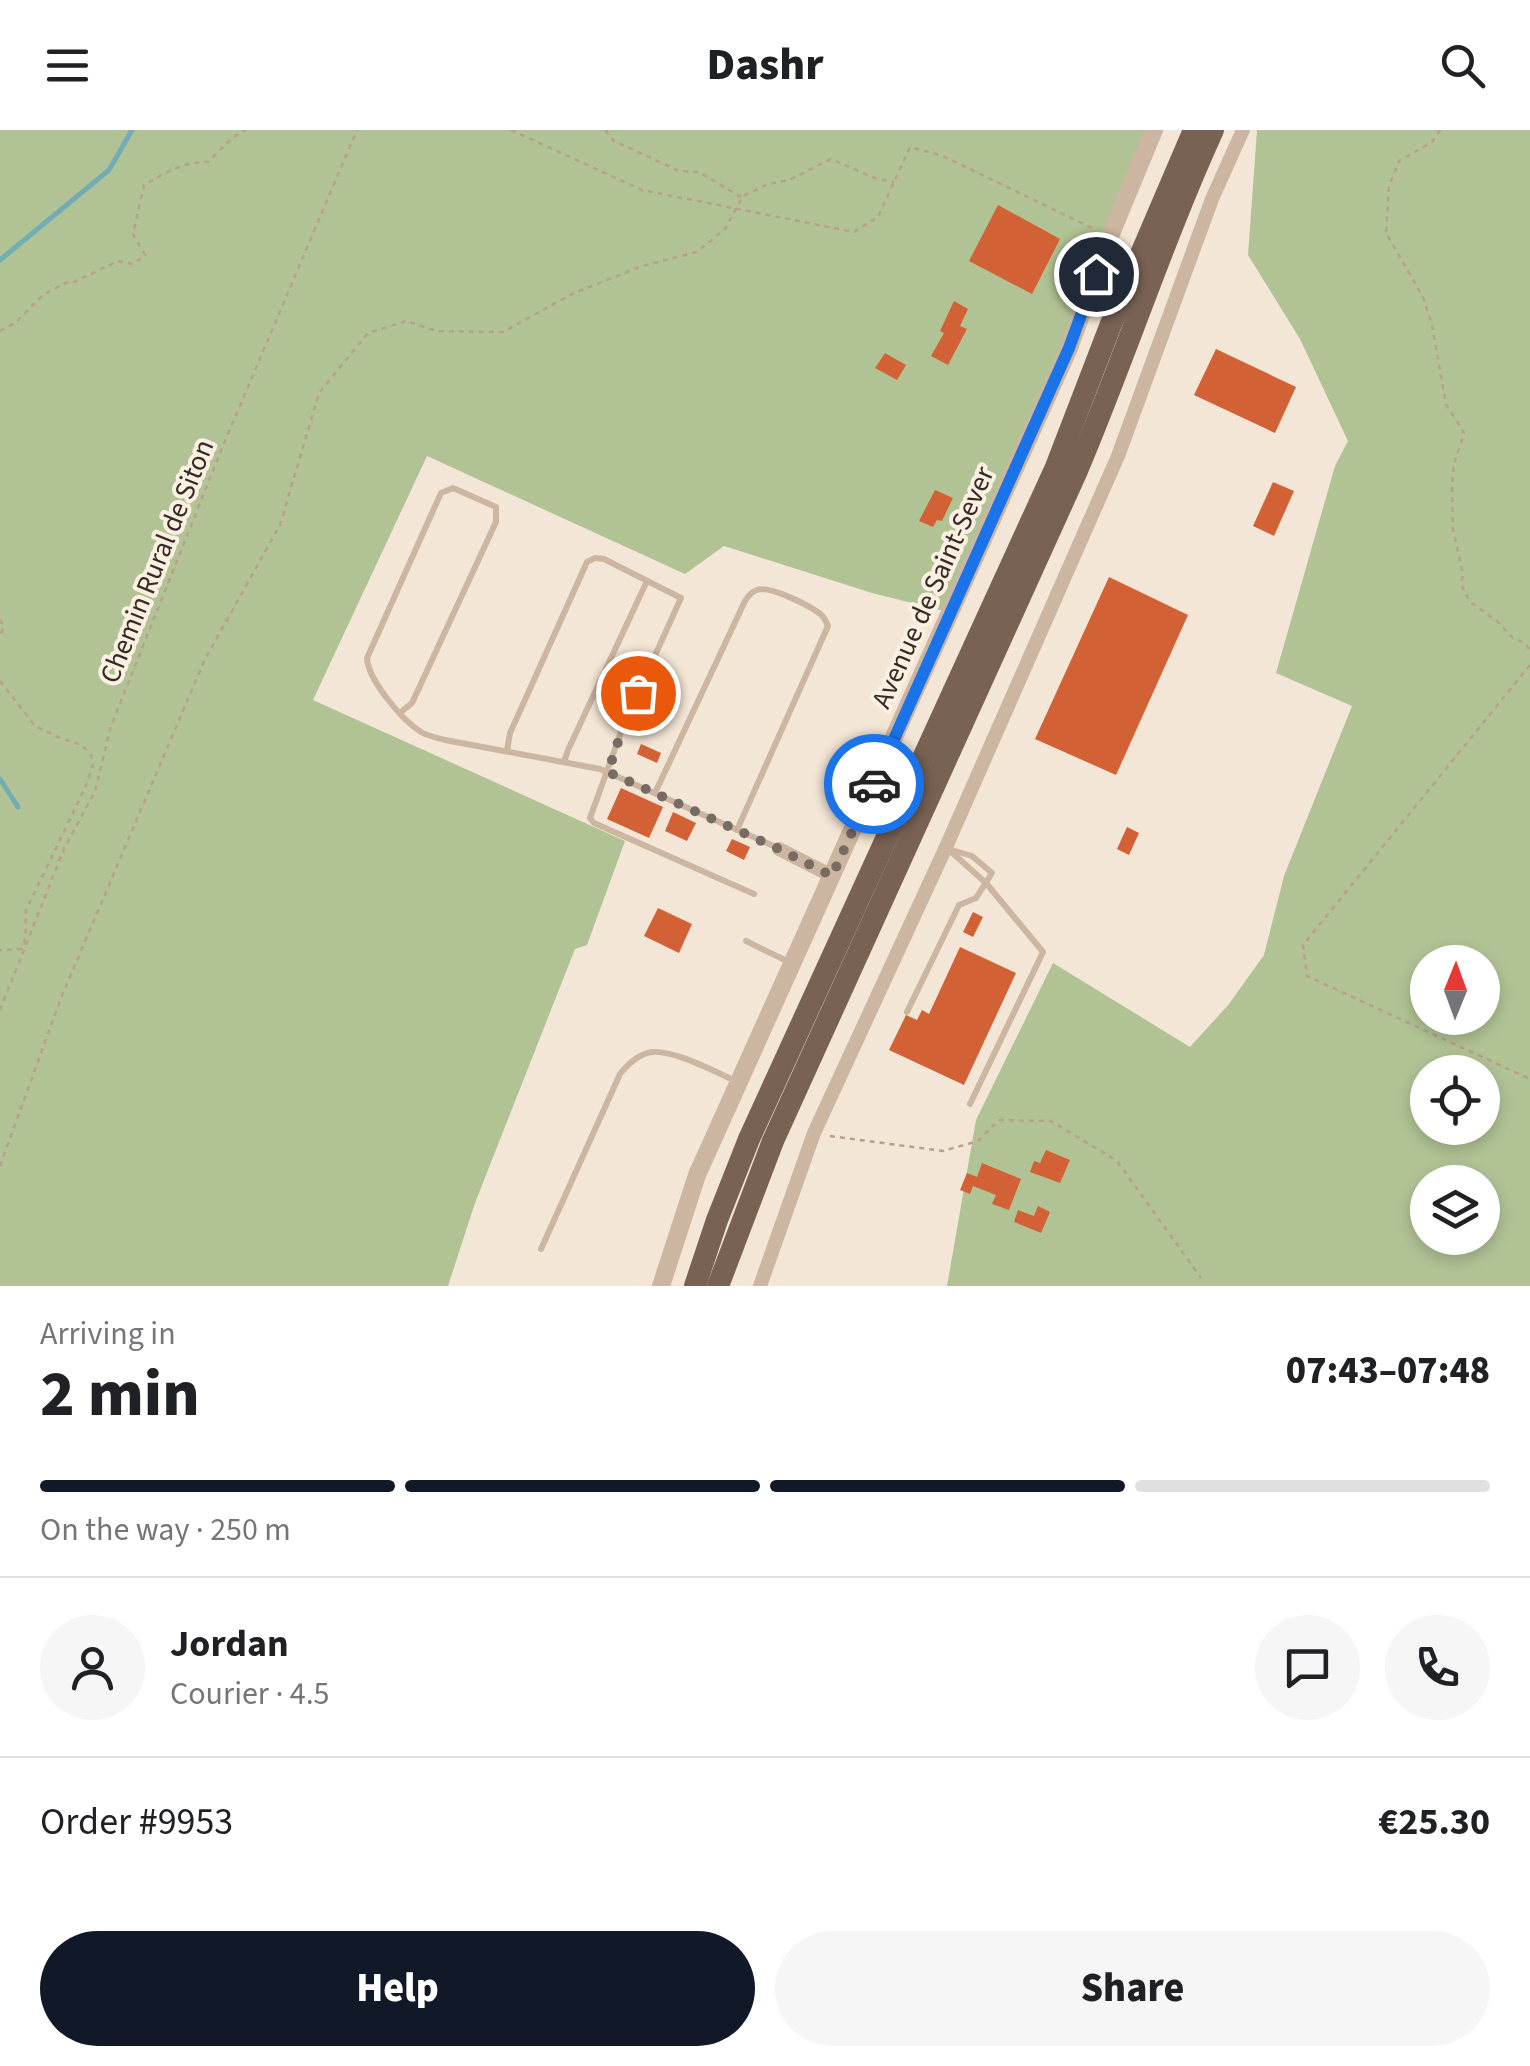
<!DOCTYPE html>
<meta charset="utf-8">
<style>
:root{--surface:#fff;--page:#f6f6f6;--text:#202124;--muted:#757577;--line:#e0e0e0;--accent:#111827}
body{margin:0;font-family:"Source Sans 3",sans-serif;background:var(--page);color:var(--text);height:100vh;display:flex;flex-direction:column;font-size:38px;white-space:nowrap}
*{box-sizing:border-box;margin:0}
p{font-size:32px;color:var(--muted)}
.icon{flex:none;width:55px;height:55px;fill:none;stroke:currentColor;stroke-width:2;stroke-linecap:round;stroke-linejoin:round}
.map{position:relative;height:1156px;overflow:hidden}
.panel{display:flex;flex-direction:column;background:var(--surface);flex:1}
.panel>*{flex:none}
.needle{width:65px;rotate:1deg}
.tools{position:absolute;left:1410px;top:815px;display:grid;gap:20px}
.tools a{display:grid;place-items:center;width:90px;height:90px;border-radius:50%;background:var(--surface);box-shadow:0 5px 15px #0003;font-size:50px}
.pin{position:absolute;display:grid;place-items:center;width:85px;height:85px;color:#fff;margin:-42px;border:5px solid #fff;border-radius:50%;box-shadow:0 2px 10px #0007}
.courier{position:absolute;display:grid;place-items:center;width:100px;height:100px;margin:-50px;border:8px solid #1a73e8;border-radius:50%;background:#fff;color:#222;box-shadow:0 2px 12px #0007}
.headline em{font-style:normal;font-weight:800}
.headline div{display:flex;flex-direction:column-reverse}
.headline{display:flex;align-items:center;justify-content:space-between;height:170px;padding:0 40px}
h1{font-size:65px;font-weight:800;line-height:75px}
.bar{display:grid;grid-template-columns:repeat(4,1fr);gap:15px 10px;align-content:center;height:120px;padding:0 40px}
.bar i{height:12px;border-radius:8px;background:var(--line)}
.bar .active{background:var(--accent)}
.bar p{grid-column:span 4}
.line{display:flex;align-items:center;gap:25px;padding:0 40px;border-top:2px solid var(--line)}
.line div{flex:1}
.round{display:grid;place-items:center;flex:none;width:105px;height:105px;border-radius:52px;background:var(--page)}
.action{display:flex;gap:20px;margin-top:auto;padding:20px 40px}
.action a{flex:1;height:115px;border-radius:60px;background:var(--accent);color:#fff;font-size:40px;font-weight:800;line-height:115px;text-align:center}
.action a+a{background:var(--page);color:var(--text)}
header{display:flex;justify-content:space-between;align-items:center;height:130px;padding:0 40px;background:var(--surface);font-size:45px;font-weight:800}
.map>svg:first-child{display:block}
.green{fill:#b1c395;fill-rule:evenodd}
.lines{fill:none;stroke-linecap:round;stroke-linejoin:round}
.stream{stroke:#72adb3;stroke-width:5}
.building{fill:#d26235}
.path{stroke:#b8a08b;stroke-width:2.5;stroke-dasharray:5 5;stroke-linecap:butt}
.service{stroke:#ccb6a1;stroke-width:6}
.minor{stroke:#ccb6a1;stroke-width:14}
.tertiary{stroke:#ccb6a1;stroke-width:18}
.primary{stroke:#796254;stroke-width:22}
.done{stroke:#786c62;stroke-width:10;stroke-dasharray:0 18}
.route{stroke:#1a73e8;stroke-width:12}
.labels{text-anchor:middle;stroke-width:8;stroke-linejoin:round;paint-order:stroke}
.street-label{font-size:28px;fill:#352a24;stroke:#fbf0e2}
</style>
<header><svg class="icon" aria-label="menu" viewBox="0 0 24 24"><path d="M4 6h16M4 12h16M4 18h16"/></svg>Dashr<svg class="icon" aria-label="search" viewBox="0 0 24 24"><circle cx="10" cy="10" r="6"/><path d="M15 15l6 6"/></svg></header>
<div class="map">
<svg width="1530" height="1156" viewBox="0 0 1530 1156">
<rect width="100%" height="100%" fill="#f3e6d6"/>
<g class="green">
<path d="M0,0h1159l-215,481 -72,-18 -148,-47 -39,28 -258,-118 -114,244 312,141 -38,104 -12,4 -100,254 -27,83h-448z"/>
<path d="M1257,0h273v1156h-583l29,-166 77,-157 137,84 39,-43 35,-49 20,-79 68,-170 -76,-33 59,-207 13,-25 -48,-102 -52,-84zM1428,832h54v56h-54zM1428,942h54v56h-54zM1428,1052h54v56h-54z"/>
</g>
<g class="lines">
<g class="stream">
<path d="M0,130l109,-90 23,-40"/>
<path d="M0,649l18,28"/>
</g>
</g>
<g class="building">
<path d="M998,75l62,34 -28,55 -63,-33z"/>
<path d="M954,171l14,8 -8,17 7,3 -19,36 -17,-9 13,-23 -4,-2z"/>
<path d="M1216,219l80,38 -21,46 -81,-38z"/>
<path d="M885,223l21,12 -9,15 -22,-12z"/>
<path d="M1273,352l21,9 -20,45 -21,-10z"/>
<path d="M935,360l18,8 -11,23 -5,-1 -4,7 -14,-6z"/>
<path d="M1109,447l79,38 -72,160 -81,-36z"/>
<path d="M641,614l20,9 -4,10 -20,-9z"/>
<path d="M621,658l42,19 -14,31 -42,-19z"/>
<path d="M673,682l23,11 -9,18 -22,-10z"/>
<path d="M1127,697l12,6 -10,22 -12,-6z"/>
<path d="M732,709l18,8 -6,13 -18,-9z"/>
<path d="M658,778l34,16 -13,29 -35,-17z"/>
<path d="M973,782l10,5 -10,20 -10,-5z"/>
<path d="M960,817l56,26 -52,112 -75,-35 17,-35 11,5 5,-10 7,4z"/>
<path d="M1046,1020l24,10 -10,23 -30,-11 4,-11 6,2z"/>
<path d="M982,1033l39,16 -12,31 -17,-6 4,-9 -23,-9 -3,8 -10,-4 7,-17 10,4z"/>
<path d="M1038,1076l12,6 -9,21 -27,-11 4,-12 16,6z"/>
</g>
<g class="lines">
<g class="path">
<path d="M511,0l131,60 212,42 24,-15 32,-70 33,9 153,74"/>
<path d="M605,0l9,11 65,30 20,1 42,25"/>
<path d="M1440,0l-8,12 -33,19 -10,25 -3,47 37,64 9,28 14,79 18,29 -10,31 -2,21 1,44 10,46 -2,9 9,18 27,19 16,17 12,5 5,7"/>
<path d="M0,201l15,-8 28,-28 26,-14 5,1 44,-21 15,3 12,-9 -12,-21 11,-49c20,-12 39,-23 64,-23l24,-24 14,-8"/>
<path d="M0,490l4,7 -4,8"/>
<path d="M1530,535l-227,280 4,31 223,103"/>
<path d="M0,551l35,45 25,12 22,7 9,10 2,10 -8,23 -59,122c-2,15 3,25 -5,39l-21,1"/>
<path d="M0,880l64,-161 31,-58 16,-65 111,-278 135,-318"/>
<path d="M830,1006l113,15 35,-10 21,-21 52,1 66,40 84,117"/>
<path d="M0,1036l61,-168 143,-337 76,-136 39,-132 49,-60 39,-12 29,10 67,1 69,-38 70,-28 55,-14 28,-23 18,-33 25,-12 21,-4 42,-21 46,20 17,3"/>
</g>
<g class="service">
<path d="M401,582l11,-9 84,-181v-15l-43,-19 -12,5 -74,165c1,22 35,62 54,74 7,4 16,6 24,8l155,29 178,79"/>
<path d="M507,621l3,-18 77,-171 8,-4 9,1 77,39 -57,126 -34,94 4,5 160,71"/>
<path d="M564,632l4,-12 79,-169"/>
<path d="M655,663l90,-192c3,-5 6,-9 12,-11 12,-5 51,15 62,23 6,4 6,7 9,13l-91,204"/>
<path d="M948,719l38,34 57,69 -73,152"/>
<path d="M746,811l45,22"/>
<path d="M907,882l52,-107 17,-7 16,-25 -20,-17 -20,-6"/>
<path d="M541,1119l79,-175c8,-10 18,-20 32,-22 23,-2 63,20 84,29"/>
</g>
<g class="minor">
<path d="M779,719l53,27"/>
<path d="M760,1156l54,-153 132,-286 172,-391 94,-257 31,-69"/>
</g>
<path class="tertiary" d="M661,1156l36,-111 372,-827 41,-112 44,-106"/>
<g class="primary">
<path d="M695,1156l22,-66 32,-81 307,-672 55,-143 83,-194"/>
<path d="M718,1156l55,-145 303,-668c48,-113 86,-231 137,-343"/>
</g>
</g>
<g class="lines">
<path class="done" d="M638,563l-14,31 -16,48 171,77 53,27 42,-92"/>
<path class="route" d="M874,654l195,-436 27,-74"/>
</g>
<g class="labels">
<g class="street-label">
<text transform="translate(156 431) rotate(-68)" y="10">Chemin Rural de Siton</text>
<text transform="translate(932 457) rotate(-66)" y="10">Avenue de Saint-Sever</text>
</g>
</g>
</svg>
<div class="tools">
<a><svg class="needle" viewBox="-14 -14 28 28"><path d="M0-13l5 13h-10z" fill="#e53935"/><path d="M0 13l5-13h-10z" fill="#757577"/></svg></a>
<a><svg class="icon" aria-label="locate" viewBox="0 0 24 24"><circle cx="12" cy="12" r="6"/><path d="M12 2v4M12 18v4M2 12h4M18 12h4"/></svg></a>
<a><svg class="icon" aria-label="layers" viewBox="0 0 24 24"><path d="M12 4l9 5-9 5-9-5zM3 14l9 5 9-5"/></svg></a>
</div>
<div class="pin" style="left:638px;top:563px;background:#ea580c"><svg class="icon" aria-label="bag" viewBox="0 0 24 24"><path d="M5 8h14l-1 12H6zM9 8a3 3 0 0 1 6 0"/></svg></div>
<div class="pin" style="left:1096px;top:144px;background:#1f2937"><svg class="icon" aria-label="home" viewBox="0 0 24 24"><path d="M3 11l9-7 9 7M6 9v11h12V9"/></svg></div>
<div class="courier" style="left:874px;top:654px"><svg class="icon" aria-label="car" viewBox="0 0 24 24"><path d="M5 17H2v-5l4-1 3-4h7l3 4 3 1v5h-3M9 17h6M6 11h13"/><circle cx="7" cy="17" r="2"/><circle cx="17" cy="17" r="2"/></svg></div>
</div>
<section class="panel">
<div class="headline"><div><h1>2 min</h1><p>Arriving in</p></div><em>07:43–07:48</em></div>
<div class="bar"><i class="active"></i><i class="active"></i><i class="active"></i><i></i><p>On the way · 250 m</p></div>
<div class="line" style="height:180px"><a class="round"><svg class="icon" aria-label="person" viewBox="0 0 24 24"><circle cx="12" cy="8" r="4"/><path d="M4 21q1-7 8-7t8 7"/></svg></a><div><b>Jordan</b><p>Courier · 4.5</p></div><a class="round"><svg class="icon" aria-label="chat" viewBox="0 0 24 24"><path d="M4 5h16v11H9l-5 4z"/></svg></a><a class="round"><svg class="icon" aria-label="phone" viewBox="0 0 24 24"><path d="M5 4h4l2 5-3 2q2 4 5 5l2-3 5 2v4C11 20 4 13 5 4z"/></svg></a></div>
<div class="line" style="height:130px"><div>Order #9953</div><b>€25.30</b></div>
<div class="action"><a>Help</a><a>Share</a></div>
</section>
